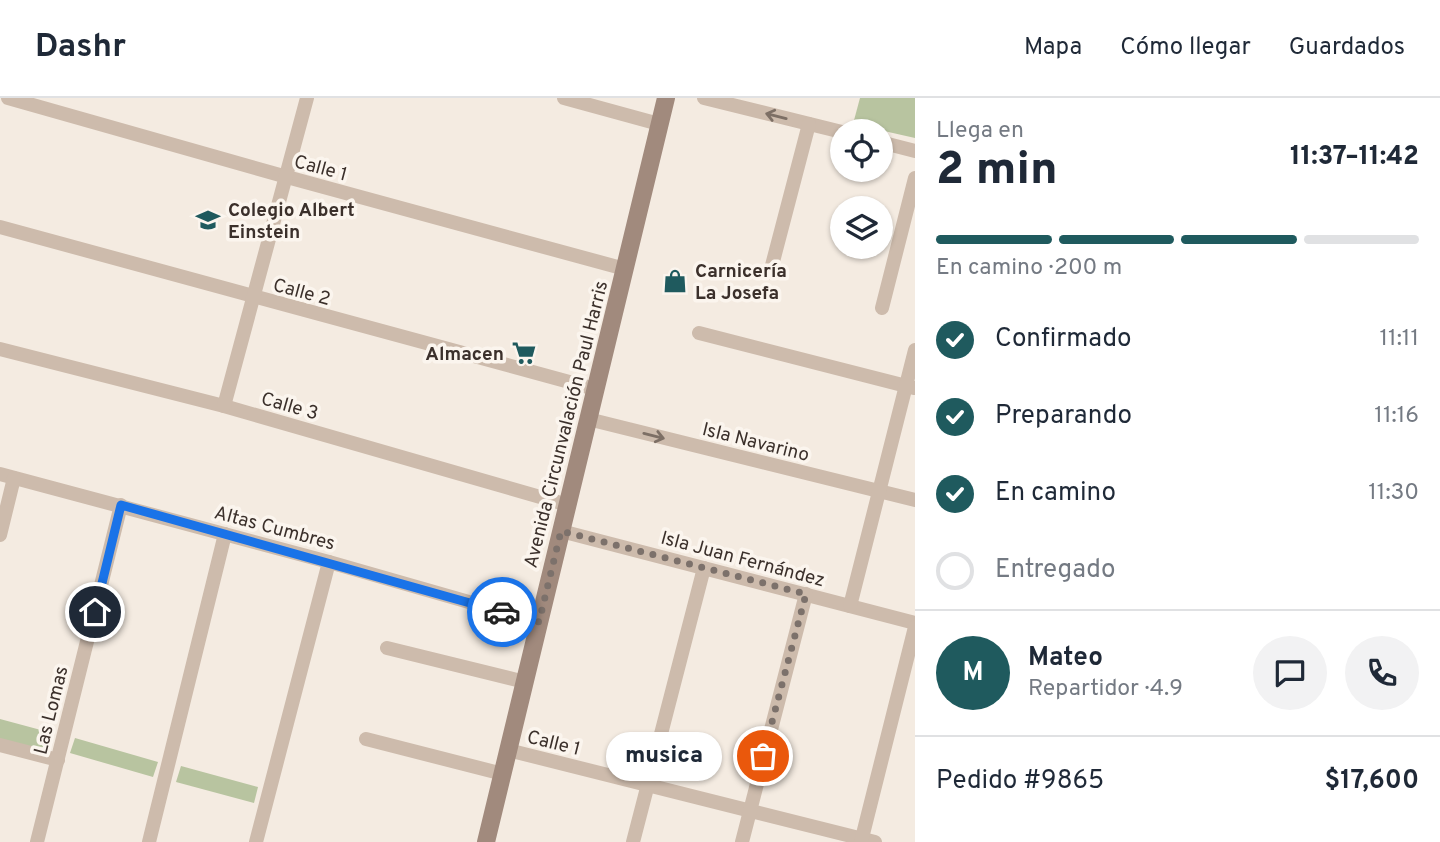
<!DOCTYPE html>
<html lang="es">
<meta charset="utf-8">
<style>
:root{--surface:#fff;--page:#f2f2f3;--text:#1f2937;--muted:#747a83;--line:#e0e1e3;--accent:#1f5a5e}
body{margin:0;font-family:Overpass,sans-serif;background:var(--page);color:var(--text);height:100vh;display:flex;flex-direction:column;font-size:26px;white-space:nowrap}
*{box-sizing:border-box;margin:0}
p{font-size:23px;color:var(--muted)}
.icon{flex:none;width:38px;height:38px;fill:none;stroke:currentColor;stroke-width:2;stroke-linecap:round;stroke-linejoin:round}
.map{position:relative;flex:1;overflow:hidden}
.panel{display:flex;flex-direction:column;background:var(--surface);width:525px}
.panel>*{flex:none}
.buttons{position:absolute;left:830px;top:21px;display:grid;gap:14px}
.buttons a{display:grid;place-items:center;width:63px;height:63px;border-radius:50%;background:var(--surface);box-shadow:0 2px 5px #0004;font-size:35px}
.pin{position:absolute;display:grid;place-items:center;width:60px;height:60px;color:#fff;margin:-30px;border:4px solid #fff;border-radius:50%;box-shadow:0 2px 7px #0007}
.courier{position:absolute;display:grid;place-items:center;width:70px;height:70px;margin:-35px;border:5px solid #1a73e8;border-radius:50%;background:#fff;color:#222;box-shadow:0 2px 9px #0007}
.bubble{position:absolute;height:49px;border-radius:24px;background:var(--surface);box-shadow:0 2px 5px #0004;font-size:23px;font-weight:800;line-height:49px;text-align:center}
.summary em{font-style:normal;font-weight:800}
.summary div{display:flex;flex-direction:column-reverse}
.summary{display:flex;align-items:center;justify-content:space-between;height:119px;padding:0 21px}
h1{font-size:46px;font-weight:800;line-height:52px}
.bar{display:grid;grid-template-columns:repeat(4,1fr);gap:10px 7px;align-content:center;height:84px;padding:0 21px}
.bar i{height:9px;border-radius:5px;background:var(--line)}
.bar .on{background:var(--accent)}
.bar p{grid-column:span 4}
.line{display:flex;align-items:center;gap:18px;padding:0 21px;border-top:2px solid var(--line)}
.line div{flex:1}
.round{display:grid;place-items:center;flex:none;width:74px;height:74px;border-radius:37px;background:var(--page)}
ol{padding:0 21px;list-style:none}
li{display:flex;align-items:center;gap:21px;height:77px}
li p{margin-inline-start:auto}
li .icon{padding:7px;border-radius:50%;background:var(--accent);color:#fff;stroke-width:4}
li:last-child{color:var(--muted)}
li i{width:38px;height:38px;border:4px solid var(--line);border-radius:50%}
header{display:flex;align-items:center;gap:42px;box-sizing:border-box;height:98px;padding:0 35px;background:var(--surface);border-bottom:2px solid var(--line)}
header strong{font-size:33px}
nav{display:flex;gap:38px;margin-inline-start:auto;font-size:24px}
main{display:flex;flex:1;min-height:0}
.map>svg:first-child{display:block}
.green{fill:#b8c4a0}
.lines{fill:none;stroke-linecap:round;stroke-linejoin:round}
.minor{stroke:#cdbbac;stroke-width:14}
.secondary{stroke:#a18a7d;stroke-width:18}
.oneway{stroke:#7d6f65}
.done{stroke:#7c716b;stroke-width:7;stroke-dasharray:0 12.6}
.route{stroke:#1a73e8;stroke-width:9}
.labels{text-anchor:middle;stroke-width:7;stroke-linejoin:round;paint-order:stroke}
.street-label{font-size:19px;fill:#3b302b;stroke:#fbf5ee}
.poi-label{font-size:19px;font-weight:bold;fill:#3b302b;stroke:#fbf5ee;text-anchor:start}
</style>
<header>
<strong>Dashr</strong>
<nav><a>Mapa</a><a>Cómo llegar</a><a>Guardados</a></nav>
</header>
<main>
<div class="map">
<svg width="915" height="744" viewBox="0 0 915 744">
<rect width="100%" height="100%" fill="#f4ebe1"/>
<g class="green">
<path d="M860,0h55v40l-62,-14z"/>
<path d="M0,621l52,14 -5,20 -47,-12z"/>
<path d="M75,640l83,24 -5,15 -83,-24z"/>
<path d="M181,668l77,21 -4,16 -78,-21z"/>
</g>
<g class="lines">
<g class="minor">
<path d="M8,0l279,79 338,92"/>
<path d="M564,0l95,26"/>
<path d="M704,0l138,34"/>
<path d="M880,44l35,9"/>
<path d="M0,129l595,162"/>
<path d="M770,175l39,-149"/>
<path d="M882,210l33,-130"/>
<path d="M699,235l215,55"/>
<path d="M0,251l224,57 344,99"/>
<path d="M224,308l83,-308"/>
<path d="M588,321l327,81"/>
<path d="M0,376l329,88 210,60"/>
<path d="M561,433l354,92"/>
<path d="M0,437l14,-57"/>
<path d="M850,508l65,-256"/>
<path d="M387,550l138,34"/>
<path d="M366,641l137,35"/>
<path d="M0,647l58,15"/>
<path d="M508,652l367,92"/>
<path d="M37,744l84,-337"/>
<path d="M149,744l76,-308"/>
<path d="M256,744l73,-280"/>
<path d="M633,744l71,-274"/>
<path d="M742,744l64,-248"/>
<path d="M861,744l54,-215"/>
</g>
<path class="secondary" d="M486,744l180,-744"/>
</g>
<defs><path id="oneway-shaft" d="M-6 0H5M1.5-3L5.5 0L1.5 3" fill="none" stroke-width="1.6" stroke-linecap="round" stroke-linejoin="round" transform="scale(1.75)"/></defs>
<g class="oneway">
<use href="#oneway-shaft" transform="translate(776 18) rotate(-166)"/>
<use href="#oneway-shaft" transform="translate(654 338) rotate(14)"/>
</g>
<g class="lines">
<path class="done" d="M502,514l37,10 22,-91 245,63 -43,162"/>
<path class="route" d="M95,514l26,-107 381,107"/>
</g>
<defs>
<g id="school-bare" transform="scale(1.89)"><path d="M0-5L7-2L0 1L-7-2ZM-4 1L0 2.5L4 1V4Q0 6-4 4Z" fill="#1f5a5e" stroke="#fbf5ee" stroke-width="2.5" paint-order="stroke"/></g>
<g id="shop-bare" transform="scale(1.89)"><path d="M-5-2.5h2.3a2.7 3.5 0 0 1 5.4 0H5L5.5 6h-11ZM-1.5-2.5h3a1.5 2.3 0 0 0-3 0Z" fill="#1f5a5e" stroke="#fbf5ee" stroke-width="2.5" paint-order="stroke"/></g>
<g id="supermarket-bare" transform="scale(1.89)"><path d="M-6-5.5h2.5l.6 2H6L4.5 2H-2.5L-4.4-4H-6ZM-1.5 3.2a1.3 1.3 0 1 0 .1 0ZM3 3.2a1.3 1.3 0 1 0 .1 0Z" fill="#1f5a5e" stroke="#fbf5ee" stroke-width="2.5" paint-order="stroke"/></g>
</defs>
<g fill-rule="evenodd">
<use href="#school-bare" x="208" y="122"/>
<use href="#shop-bare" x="675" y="183"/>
<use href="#supermarket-bare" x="524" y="255"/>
</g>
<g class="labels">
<g class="street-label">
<text transform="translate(321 69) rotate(15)" y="7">Calle 1</text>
<text transform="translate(302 193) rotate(15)" y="7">Calle 2</text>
<text transform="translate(290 307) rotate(16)" y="7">Calle 3</text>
<text transform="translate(565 326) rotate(-76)" y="7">Avenida Circunvalación Paul Harris</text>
<text transform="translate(756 343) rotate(14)" y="7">Isla Navarino</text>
<text transform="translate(275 429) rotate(15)" y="7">Altas Cumbres</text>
<text transform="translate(743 460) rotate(15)" y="7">Isla Juan Fernández</text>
<text transform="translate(50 612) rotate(-76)" y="7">Las Lomas</text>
<text transform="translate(554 644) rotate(14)" y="7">Calle 1</text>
</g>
<g class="poi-label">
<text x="228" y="118">Colegio Albert<tspan x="228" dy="22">Einstein</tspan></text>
<text x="695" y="179">Carnicería<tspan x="695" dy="22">La Josefa</tspan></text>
<text x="504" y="262" text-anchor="end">Almacen</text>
</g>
</g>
</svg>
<div class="buttons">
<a><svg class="icon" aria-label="locate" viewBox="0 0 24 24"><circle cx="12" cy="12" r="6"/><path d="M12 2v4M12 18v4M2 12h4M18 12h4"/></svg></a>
<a><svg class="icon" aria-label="layers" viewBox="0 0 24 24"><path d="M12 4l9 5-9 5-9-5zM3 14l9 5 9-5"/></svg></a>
</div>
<div class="pin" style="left:763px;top:658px;background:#ea580c"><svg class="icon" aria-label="bag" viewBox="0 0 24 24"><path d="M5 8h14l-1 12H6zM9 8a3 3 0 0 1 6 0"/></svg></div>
<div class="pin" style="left:95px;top:514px;background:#1f2937"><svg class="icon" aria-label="home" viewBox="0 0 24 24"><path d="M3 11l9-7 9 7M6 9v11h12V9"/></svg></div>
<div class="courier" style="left:502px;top:514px"><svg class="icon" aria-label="car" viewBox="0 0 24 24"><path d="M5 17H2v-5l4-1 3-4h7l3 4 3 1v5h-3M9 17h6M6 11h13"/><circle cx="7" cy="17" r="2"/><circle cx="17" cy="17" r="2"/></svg></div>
<div class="bubble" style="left:606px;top:634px;width:116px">musica</div>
</div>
<section class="panel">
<div class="summary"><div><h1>2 min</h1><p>Llega en</p></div><em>11:37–11:42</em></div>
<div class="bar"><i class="on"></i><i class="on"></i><i class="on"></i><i></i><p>En camino · 200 m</p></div>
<ol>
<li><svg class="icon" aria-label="check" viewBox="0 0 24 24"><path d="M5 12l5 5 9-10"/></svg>Confirmado<p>11:11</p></li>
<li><svg class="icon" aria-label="check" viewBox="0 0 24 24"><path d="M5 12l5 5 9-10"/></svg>Preparando<p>11:16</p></li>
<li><svg class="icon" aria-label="check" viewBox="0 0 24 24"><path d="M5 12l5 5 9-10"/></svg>En camino<p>11:30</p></li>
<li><i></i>Entregado</li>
</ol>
<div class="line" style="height:126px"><b class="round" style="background:var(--accent);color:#fff">M</b><div><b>Mateo</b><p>Repartidor · 4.9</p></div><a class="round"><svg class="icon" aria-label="chat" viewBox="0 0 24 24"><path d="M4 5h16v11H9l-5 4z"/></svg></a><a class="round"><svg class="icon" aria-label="phone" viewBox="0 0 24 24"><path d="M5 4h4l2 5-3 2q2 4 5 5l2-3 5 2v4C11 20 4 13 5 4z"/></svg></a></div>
<div class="line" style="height:91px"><div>Pedido #9865</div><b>$17,600</b></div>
</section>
</main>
